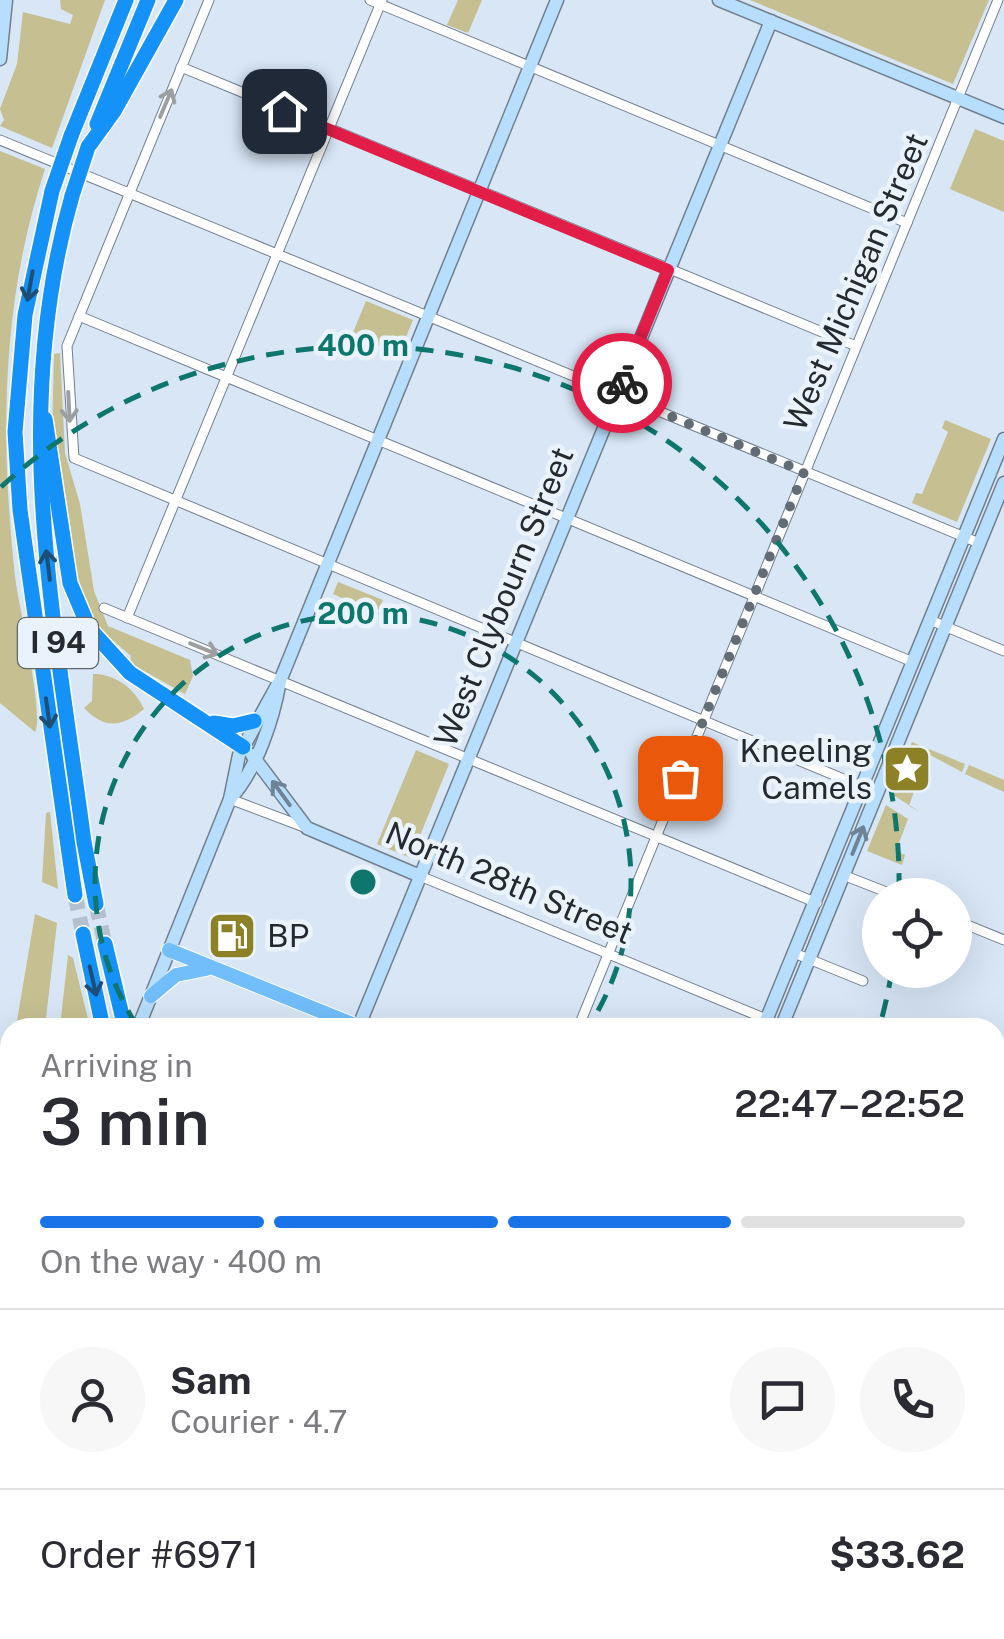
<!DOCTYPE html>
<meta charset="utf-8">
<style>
:root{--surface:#fff;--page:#f7f7f7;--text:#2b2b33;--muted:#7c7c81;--line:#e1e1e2;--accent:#1a73e8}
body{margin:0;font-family:"Public Sans",sans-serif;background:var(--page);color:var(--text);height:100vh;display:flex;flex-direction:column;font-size:38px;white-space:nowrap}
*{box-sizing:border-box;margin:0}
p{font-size:32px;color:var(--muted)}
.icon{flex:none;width:55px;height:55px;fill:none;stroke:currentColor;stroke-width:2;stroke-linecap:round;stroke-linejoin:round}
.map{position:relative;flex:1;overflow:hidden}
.panel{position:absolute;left:0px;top:1018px;width:1005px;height:622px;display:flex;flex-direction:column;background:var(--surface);border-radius:30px 30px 0 0;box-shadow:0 10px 40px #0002}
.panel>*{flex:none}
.controls{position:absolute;left:862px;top:878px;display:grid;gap:20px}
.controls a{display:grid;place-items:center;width:110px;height:110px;border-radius:50%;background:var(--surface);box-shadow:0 10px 40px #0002;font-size:50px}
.pin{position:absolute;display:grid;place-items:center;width:85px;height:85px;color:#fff;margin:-42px;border-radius:20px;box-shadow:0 5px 15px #0006}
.courier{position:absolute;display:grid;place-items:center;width:100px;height:100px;margin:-50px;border:8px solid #e11d48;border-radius:50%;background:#fff;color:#222;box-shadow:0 2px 12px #0007}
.overview em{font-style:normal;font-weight:600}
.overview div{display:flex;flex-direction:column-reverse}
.overview{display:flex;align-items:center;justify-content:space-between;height:170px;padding:0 40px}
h1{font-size:65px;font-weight:600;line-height:75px}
.bar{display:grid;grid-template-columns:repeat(4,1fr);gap:15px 10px;align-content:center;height:120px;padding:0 40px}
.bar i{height:12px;border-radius:8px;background:var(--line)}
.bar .selected{background:var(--accent)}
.bar p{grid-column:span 4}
.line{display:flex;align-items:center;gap:25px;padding:0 40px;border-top:2px solid var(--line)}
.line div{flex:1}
.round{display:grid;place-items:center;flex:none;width:105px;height:105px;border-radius:52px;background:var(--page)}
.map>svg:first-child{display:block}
.green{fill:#c5bf91}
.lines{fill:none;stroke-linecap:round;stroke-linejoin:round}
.highway-tunnel{stroke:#b4c0ce;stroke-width:15;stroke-dasharray:15 8;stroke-linecap:butt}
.street-casing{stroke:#727f8d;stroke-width:11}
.secondary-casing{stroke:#727f8d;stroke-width:15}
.primary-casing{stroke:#fff;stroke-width:16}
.highway-casing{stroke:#fff;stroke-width:18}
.street{stroke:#fff;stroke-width:9}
.secondary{stroke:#b8defd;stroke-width:12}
.primary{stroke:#72befa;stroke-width:14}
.highway{stroke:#1492f7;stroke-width:15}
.highway-bridge-casing{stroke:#fff;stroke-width:18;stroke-linecap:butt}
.highway-bridge{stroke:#1492f7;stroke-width:15}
.oneway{stroke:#9c9fa1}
.oneway2{stroke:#1e4e75}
.oneway3{stroke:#6e8496}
.done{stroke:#636c75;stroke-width:10;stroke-dasharray:0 18}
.route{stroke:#e11d48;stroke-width:12}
.ring{fill:none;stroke:#0f766e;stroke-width:5;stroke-dasharray:18 12}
.labels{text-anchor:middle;stroke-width:9;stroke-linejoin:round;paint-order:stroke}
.shield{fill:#eaf3fc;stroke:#5f666c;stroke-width:2.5}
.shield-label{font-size:30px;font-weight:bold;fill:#242a2f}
.street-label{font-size:32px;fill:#242a2f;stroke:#eaf3fc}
.poi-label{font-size:32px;fill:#242a2f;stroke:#eaf3fc;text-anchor:end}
.centre{fill:#0f766e;stroke:#eaf3fc;stroke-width:5}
.ring-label{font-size:30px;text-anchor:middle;font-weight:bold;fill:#0f766e;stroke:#eaf3fc;stroke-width:9;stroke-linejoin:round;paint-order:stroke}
</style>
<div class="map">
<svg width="1004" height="1639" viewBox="0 0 1004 1639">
<rect width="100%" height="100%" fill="#d8e6f6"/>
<g class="green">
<path d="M60,0h45l-53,148 -52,-22 4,-6 -4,-11 17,-45 6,-52 47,12 3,-9 -12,-6z"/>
<path d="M458,0h24l-14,33 -21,-8z"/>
<path d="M750,0h239l-36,84z"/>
<path d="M975,129l29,12v71l-54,-23z"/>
<path d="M0,151l45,18c-44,133 -45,269 -30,407 3,28 30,140 20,156l-35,-29z"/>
<path d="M366,301l47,19 -14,34 -47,-19z"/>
<path d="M60,353l5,100 15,51 14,87 14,35 82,34 3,16 -8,18 -55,-31 1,-7 -36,-31 -15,-26 -28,-165 2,-80z"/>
<path d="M945,420l46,19 -34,83 -45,-19 4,-10 6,1 26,-62 -6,-4z"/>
<path d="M338,582l45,18 -6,13 -44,-19z"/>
<path d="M93,674c22,-1 43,16 51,35 -22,18 -39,21 -60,-1l8,-7z"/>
<path d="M912,742l53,22 -3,8 -32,-17 -9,19 -19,-9z"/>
<path d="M416,750l33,14 -38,94 -34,-14z"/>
<path d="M969,765l35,15v12l-39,-18z"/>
<path d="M896,780l20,6 -7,20 11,6 -30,-19z"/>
<path d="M886,805l22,14 -12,32 9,4 -3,10 -35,-14z"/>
<path d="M50,812l8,77 -16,-7 4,-69z"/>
<path d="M35,914l22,9 -12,104h-29z"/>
<path d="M68,955l5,3 17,69h-30z"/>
<path d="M0,1242l10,4v67l-10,23z"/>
<path d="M10,1577l3,53 -5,9h-8v-50z"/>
</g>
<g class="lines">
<g class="highway-tunnel">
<path d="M75,895l8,39"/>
<path d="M96,904l9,40"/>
</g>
<g class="street-casing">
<g id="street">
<path d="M209,0l-142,346 7,112 803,335"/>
<path d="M370,0l537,223"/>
<path d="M181,67l675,279"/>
<path d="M0,140l979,403"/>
<path d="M79,316l834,346"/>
<path d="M104,608l713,295"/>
<path d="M127,618l255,-618"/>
<path d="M930,620l74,31"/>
<path d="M230,799l74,28"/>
<path d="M843,875l51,20"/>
<path d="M420,876l346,143"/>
<path d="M955,920l49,20"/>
<path d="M794,953l69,28"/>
<path d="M578,1028l420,-1028"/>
<path d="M995,1136l9,4"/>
<path d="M995,1451l9,4"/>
<path d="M440,1630l22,9"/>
<path d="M330,1639l4,-9"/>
<path d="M993,1639l11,-27"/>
</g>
</g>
<g class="secondary-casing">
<g id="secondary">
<path d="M719,0l285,117"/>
<path d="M0,59l6,-59"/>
<path d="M252,755l55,73 113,48"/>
<path d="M230,799c27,-30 43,-79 50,-118l277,-681"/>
<path d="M138,1028l92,-229 9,-44 39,-71"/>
<path d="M358,1028l413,-1007"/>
<path d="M763,1028l241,-589"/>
<path d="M781,1028l223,-545"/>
<path d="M995,1096l9,-22"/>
<path d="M0,1228l10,4"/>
<path d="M0,1372l10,-24"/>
<path d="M108,1639l3,-9"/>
<path d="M514,1639l4,-9"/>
<path d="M532,1639l3,-9"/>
<path d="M774,1639l4,-9"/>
</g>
</g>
<g class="primary-casing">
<g id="primary">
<path d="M169,950l193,78"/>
<path d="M151,996l25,-21 30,-6"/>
<path d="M995,1290l9,4"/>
</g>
</g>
<g class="highway-casing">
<g id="highway">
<path d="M97,124l51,-124"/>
<path d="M71,136l55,-136"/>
<path d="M88,147l26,-36 62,-111"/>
<path d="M52,191l-27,124 -10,117 5,78 55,385"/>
<path d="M72,196c-63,220 -17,425 12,646l12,62"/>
<path d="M45,419l25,164 19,45 41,45 113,74"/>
<path d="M214,723l19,3 21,-5"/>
<path d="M83,934l20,94"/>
<path d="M105,944l20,84"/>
<path d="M26,1639l4,-9"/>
<path d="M53,1639l4,-9"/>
<path d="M76,1639l5,-9"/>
</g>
</g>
<use href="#street" class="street"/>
<use href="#secondary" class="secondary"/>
<use href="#primary" class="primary"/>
<use href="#highway" class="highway"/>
<g class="highway-bridge-casing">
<g id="highway-bridge">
<path d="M52,191l19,-55"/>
<path d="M72,196l16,-49"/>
</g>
</g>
<use href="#highway-bridge" class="highway-bridge"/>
</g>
<defs><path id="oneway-shaft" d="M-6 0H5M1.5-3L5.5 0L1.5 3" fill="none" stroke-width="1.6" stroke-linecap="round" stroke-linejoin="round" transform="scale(2.5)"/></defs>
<g class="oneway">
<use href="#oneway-shaft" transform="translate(166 103) rotate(-67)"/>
<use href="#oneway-shaft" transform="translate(69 407) rotate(87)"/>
<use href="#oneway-shaft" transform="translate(204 649) rotate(22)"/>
</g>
<g class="oneway2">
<use href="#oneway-shaft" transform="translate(30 286) rotate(100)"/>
<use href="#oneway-shaft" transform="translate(48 565) rotate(-97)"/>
<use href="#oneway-shaft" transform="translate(48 713) rotate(82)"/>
<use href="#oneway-shaft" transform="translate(93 981) rotate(77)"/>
</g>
<g class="oneway3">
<use href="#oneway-shaft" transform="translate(281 793) rotate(-126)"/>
<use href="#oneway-shaft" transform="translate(858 840) rotate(-68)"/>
</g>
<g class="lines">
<path class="done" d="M622,383l-5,11 187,78 -124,306"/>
<path class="route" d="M284,111l384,159 -46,113"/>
</g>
<g class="ring">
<path d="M137 1026A268 268 0 1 1 589 1026"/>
<path d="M892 970A536 536 0 0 1 880 1025M1 487A536 536 0 0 1 899 891"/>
</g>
<defs>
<g id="sight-square" transform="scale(2.5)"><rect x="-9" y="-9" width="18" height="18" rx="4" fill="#8d8128" stroke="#eaf3fc"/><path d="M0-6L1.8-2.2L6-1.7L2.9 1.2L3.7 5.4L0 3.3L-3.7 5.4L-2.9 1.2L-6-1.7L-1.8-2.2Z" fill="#fff"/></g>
<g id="fuel-square" transform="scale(2.5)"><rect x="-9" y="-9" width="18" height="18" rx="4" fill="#8d8128" stroke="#eaf3fc"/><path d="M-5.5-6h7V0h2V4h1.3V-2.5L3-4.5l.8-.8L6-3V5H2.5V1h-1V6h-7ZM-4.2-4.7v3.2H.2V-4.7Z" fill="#fff"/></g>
</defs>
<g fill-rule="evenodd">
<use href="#sight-square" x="907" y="769"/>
<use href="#fuel-square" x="232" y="936"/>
</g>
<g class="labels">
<rect class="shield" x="18" y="618" width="80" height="50" rx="8"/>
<g class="shield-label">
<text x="58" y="653">I 94</text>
</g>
<g class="street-label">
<text transform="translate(856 282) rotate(-67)" y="11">West Michigan Street</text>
<text transform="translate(504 597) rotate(-68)" y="11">West Clybourn Street</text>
<text transform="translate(509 883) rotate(23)" y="11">North 28th Street</text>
</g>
<g class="poi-label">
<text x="872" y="762">Kneeling<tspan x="872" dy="37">Camels</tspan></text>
<text x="267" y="947" text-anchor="start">BP</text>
</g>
</g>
<circle cx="363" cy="882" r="15" class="centre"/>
<g class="ring-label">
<text x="363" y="356">400 m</text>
<text x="363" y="624">200 m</text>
</g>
</svg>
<div class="controls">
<a><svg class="icon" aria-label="locate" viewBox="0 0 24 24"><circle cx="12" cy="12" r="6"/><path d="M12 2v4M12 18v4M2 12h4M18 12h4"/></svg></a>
</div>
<div class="pin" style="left:680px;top:778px;background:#ea580c"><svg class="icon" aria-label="bag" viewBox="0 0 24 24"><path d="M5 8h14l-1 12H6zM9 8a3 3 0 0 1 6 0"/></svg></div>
<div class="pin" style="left:284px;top:111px;background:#1f2937"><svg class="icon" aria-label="home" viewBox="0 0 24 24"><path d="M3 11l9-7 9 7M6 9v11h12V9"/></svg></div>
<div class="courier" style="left:622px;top:383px"><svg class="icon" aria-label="bike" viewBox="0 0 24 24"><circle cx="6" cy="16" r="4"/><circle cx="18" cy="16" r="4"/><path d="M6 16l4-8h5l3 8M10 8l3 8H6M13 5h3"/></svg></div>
<section class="panel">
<div class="overview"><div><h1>3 min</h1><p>Arriving in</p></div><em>22:47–22:52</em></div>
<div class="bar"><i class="selected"></i><i class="selected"></i><i class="selected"></i><i></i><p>On the way · 400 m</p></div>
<div class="line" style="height:180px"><a class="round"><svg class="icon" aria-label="person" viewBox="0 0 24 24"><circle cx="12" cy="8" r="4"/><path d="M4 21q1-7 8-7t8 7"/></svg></a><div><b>Sam</b><p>Courier · 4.7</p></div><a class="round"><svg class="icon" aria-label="chat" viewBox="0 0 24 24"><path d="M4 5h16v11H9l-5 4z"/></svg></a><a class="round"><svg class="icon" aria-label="phone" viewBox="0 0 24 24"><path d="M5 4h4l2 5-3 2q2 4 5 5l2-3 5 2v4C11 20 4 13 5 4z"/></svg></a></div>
<div class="line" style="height:130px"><div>Order #6971</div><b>$33.62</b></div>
</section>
</div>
